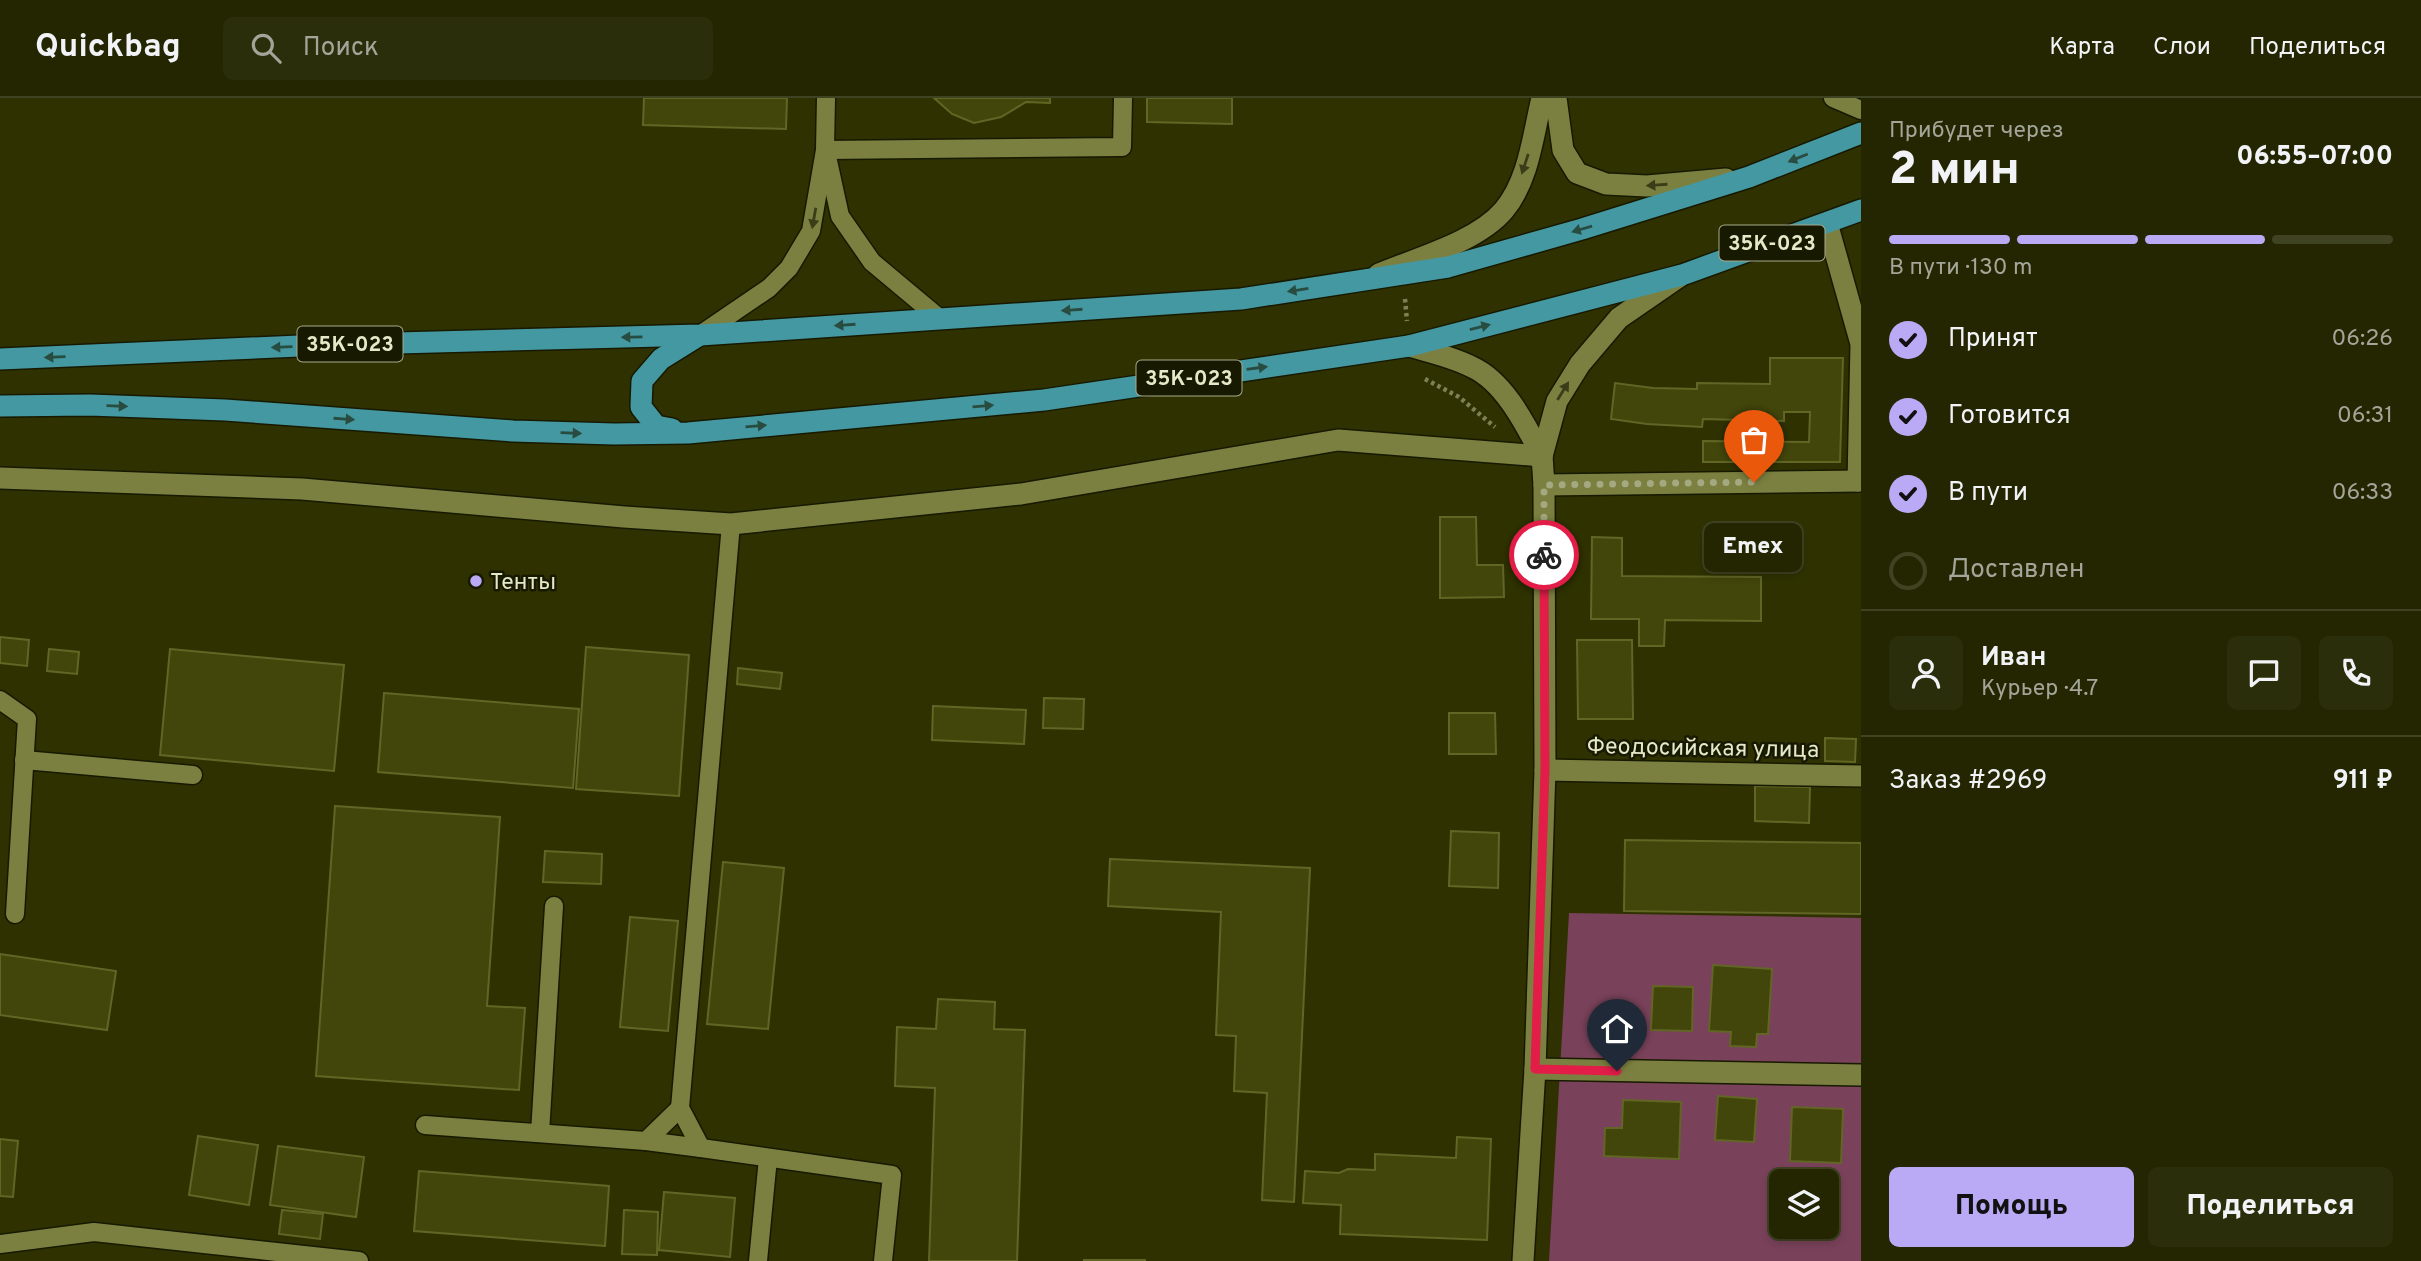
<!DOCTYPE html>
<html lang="ru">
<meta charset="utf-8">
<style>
:root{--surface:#232600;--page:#2b2e0a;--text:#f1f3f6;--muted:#a3a599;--line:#404322;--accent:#baaaf6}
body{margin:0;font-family:Overpass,sans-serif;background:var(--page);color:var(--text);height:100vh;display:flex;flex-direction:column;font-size:26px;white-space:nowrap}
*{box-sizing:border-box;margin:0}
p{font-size:23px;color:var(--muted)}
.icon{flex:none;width:38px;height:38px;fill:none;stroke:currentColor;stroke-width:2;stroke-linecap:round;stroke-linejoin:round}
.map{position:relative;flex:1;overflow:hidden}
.sheet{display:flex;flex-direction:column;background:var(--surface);width:560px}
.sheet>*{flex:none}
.tools{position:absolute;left:1769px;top:1071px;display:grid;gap:14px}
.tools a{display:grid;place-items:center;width:70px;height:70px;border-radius:10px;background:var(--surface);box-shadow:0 4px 10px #0003,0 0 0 2px var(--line);font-size:35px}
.pin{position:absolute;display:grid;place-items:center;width:60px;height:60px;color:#fff;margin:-72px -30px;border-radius:50% 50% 50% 0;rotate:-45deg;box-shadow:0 0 7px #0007}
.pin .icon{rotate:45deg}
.courier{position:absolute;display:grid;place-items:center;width:70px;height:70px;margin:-35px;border:5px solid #e11d48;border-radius:50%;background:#fff;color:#222;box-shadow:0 2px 9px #0007}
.bubble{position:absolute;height:49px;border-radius:10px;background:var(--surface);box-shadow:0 4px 10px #0003,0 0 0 2px var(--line);font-size:23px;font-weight:800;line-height:49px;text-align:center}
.overview em{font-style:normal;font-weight:800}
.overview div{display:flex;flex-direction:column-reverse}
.overview{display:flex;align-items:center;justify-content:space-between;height:119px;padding:0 28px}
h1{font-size:46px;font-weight:800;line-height:52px}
.bar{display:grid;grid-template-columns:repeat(4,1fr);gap:10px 7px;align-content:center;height:84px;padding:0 28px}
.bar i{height:9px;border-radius:5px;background:var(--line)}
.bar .current{background:var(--accent)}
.bar p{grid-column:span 4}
.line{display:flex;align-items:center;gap:18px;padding:0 28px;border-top:2px solid var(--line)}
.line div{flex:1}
.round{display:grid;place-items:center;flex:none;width:74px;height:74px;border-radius:10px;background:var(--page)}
ol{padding:0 28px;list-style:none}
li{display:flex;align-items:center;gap:21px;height:77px}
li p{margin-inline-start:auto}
li .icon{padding:7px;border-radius:50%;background:var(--accent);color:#111;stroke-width:4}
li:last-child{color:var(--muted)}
li i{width:38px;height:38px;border:4px solid var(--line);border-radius:50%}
.action{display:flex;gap:14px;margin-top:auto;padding:14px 28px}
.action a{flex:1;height:80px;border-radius:10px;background:var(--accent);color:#111;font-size:28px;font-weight:800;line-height:80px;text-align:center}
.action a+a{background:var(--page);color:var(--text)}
header{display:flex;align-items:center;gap:42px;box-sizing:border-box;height:98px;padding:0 35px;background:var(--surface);border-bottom:2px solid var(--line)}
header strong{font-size:33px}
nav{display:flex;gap:38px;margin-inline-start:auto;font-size:24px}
.search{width:490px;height:63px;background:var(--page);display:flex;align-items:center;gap:18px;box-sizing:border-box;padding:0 24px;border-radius:10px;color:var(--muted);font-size:26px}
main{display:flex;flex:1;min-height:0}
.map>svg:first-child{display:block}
.green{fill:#79425a;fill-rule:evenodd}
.building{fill:#42460a;stroke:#616625;stroke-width:2}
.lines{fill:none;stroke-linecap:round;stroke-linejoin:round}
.lane-casing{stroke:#171900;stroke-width:21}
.street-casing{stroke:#171900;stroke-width:24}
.secondary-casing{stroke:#171900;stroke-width:24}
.primary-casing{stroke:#171900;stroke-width:24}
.path{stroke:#7d8156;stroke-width:4.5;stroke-dasharray:3.5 3.5;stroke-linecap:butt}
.lane{stroke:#7b8040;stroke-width:18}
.street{stroke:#7b8040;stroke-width:21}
.secondary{stroke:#7b8040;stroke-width:21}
.primary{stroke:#4498a1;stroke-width:21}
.oneway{fill:#294c41}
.oneway2{fill:#3a3d17}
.done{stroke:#a5a982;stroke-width:7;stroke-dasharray:0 12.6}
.route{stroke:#e11d48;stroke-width:9}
.poi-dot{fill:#baaaf6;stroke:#171901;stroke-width:2.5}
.labels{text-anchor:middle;stroke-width:5;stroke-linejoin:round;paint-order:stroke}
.shield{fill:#171901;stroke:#a7ab8c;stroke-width:2}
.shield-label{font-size:21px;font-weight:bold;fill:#e5e9c8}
.poi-label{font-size:23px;fill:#e5e9c8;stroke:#171901;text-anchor:start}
.street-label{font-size:23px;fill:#e5e9c8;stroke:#171901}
</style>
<header>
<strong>Quickbag</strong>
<div class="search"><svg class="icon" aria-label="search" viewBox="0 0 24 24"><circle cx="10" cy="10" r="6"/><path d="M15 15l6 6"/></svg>Поиск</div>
<nav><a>Карта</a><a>Слои</a><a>Поделиться</a></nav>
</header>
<main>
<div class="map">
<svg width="1861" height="1163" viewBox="0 0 1861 1163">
<rect width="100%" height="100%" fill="#2f3200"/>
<path class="green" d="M1569,815l292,5v343h-312zM1782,1083h45v46h-45z"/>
<g class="building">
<path d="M644,0h143l-1,31 -143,-4z"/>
<path d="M934,0h116v5l-24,-1 -25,15 -27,6 -22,-9z"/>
<path d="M1147,0h85v26l-85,-2z"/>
<path d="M1770,260h73l-3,104h-137v-21l106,1 1,-30h-26v9l-81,-2 -1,8 -55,-3 -36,-5 4,-36 38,5 44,1v-6l73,1z"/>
<path d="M1440,419h36l1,48h26l1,32 -64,1z"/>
<path d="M1592,439l30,1v38l139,1v44l-96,-1 -1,26h-25v-27h-48z"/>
<path d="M0,539l29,3 -2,26 -27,-3z"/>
<path d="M1577,542h55l1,79h-55z"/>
<path d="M586,549l103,8 -10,141 -103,-7z"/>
<path d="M49,551l30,3 -2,22 -30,-3z"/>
<path d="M170,551l174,16 -10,106 -174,-16z"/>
<path d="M738,570l44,5 -2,16 -43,-5z"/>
<path d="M384,595l195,16 -6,79 -195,-16z"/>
<path d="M1044,600l40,1 -1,30 -40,-1z"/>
<path d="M933,608l93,4 -2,34 -92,-4z"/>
<path d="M1449,615h46l1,41h-47z"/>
<path d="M1825,640l31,1 -1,23 -30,-1z"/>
<path d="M1755,688l55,1 -1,36 -54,-2z"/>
<path d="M335,708l165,11 -13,189 38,2 -6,82 -203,-14z"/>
<path d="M1451,733l48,2 -1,55 -49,-2z"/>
<path d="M1625,742l236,3v71l-237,-3z"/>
<path d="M545,753l57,3 -1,30 -58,-2z"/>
<path d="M1110,761l200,9 -16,334 -32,-2 5,-107 -33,-2 2,-55 -20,-1 5,-123 -113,-6z"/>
<path d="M723,764l61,6 -16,161 -61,-5z"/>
<path d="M630,819l48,4 -10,110 -48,-4z"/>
<path d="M0,856l116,17 -9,59 -107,-15z"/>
<path d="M1713,867l59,4 -4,65h-11l-1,13 -26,-1 1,-14 -22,-1z"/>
<path d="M1653,888l40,1 -1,44 -41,-1z"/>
<path d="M938,901l57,3 -1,27 31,1 -8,231h-88l6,-173 -40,-2 2,-59 39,2z"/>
<path d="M1718,998l39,3 -3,43 -39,-2z"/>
<path d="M1623,1002l58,2 -2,57 -75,-3 1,-28h17z"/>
<path d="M1792,1009l51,2 -2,54 -51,-2z"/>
<path d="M198,1038l60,9 -9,60 -60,-10z"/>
<path d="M1457,1039l34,2 -4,101 -147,-6 1,-29 -38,-2 2,-32 34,2 9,-4 27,1v-16l81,4z"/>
<path d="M0,1041l18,2 -5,56 -13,-1z"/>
<path d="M278,1048l86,11 -8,60 -86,-12z"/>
<path d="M419,1073l190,15 -4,60 -191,-15z"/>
<path d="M664,1094l71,6 -5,59 -71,-7z"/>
<path d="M282,1112l41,4 -3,25 -41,-5z"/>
<path d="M624,1112l34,2 -1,43 -35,-1z"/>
<rect x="1084" y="1162" width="61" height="1"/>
</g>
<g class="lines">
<g class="lane-casing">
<g id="lane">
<path d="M1833,0l28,12"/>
<path d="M825,52l297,-3 1,-49"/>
<path d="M828,63l12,55 32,46 67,56"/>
<path d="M700,237l69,-47 20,-20 22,-37 14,-81 1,-52"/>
<path d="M731,426l-51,584 21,40 191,27 -9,86"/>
<path d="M0,602l27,19 -12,195"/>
<path d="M24,662l169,15"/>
<path d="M425,1027l221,16 34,-33"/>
<path d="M540,1035l14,-227"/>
<path d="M646,1043l55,7"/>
<path d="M0,1146l94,-12 265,29"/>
<path d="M758,1163l10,-103"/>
</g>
</g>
<g class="street-casing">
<g id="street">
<path d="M1827,125l34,121 -3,137"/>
<path d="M1544,387l317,-4"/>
<path d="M1545,672l316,6"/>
<path d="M1535,971l326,6"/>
</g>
</g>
<g class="secondary-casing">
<g id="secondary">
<path d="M1556,0l7,52 14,23 29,11 41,2 79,-7"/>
<path d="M1379,176c38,-16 98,-32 125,-64 25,-30 29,-75 38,-112"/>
<path d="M1409,248c21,6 44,11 63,21 33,15 54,59 70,89"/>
<path d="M0,380l302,11 322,28 107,7 290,-30 317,-54 204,16"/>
<path d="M1523,1163l12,-192 10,-299 -1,-285 -2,-29 15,-55 23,-37 39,-46 61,-42"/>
</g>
</g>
<g class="primary-casing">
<g id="primary">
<path d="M0,261l322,-14 378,-10 541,-36 207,-32 134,-38 167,-52 112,-44"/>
<path d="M0,308l90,-1 135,5 288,21 101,3 74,-1 356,-33 365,-54 273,-71 179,-65"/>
<path d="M672,331l-16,-3 -15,-19 1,-26 19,-22 37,-23"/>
</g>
</g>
<g class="path">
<path d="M1405,201l2,22"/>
<path d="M1425,281l34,18 36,30"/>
</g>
<use href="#lane" class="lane"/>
<use href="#street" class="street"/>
<use href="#secondary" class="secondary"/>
<use href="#primary" class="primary"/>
</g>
<defs><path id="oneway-solid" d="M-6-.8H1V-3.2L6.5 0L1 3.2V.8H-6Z" transform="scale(1.75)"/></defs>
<g class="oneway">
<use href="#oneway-solid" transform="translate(1798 60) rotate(158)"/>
<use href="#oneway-solid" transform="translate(1582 131) rotate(164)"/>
<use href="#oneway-solid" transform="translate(1298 192) rotate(171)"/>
<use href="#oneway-solid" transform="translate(1072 212) rotate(176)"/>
<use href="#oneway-solid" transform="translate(845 227) rotate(176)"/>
<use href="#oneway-solid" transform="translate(1480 229) rotate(-14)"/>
<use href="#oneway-solid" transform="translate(632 239) rotate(179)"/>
<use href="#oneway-solid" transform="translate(282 249) rotate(178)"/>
<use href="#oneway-solid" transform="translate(55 259) rotate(178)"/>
<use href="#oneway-solid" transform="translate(1257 270) rotate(-8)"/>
<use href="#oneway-solid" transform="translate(117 308) rotate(2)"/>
<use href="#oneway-solid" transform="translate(983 308) rotate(-5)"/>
<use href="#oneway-solid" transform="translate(344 321) rotate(4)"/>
<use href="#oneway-solid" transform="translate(756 328) rotate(-5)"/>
<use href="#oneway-solid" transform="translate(571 335) rotate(2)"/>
</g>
<g class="oneway2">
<use href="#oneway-solid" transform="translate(1525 66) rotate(108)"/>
<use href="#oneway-solid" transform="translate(1657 87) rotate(176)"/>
<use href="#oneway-solid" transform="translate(814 120) rotate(100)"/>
<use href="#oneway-solid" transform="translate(1563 293) rotate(-58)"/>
</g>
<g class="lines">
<path class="done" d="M1544,457v-70l210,-3"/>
<path class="route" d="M1544,457l1,215 -10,299 82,2"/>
</g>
<circle class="poi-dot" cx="476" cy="483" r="7"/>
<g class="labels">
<g class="shield">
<rect x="1719.5" y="127.5" width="105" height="35" rx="5"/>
<rect x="297.5" y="228.5" width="105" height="35" rx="5"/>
<rect x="1136.5" y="262.5" width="105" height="35" rx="5"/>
</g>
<g class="shield-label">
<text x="1772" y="152">35К-023</text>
<text x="350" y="253">35К-023</text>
<text x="1189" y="287">35К-023</text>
</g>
<g class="poi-label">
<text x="490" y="491">Тенты</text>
</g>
<g class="street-label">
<text transform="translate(1703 649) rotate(1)" y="8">Феодосийская улица</text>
</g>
</g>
</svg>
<div class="tools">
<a><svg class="icon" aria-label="layers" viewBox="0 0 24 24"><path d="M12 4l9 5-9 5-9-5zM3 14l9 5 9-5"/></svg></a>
</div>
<div class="pin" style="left:1754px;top:384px;background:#ea580c"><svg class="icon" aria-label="bag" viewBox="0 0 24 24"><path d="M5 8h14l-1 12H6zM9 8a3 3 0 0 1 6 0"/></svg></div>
<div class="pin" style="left:1617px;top:973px;background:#1f2937"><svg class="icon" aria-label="home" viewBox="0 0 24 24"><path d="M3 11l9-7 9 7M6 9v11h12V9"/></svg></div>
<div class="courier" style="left:1544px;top:457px"><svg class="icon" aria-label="bike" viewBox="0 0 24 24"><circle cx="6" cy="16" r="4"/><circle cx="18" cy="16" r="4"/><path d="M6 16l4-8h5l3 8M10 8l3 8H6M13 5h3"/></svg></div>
<div class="bubble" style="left:1704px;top:425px;width:98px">Emex</div>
</div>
<section class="sheet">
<div class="overview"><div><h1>2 мин</h1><p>Прибудет через</p></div><em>06:55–07:00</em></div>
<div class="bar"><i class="current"></i><i class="current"></i><i class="current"></i><i></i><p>В пути · 130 m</p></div>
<ol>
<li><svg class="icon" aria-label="check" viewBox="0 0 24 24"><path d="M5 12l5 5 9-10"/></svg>Принят<p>06:26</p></li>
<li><svg class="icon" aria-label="check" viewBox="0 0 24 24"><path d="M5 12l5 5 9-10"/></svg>Готовится<p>06:31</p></li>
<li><svg class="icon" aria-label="check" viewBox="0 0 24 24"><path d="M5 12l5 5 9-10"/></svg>В пути<p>06:33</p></li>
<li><i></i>Доставлен</li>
</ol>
<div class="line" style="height:126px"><a class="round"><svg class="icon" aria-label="person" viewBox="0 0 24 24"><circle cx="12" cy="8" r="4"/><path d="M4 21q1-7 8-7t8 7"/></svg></a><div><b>Иван</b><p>Курьер · 4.7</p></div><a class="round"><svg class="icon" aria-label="chat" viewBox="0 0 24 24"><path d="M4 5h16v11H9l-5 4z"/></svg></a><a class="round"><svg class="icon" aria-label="phone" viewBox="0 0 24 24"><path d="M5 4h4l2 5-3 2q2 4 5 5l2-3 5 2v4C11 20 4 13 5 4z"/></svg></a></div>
<div class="line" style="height:91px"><div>Заказ #2969</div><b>911 ₽</b></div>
<div class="action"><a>Помощь</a><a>Поделиться</a></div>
</section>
</main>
